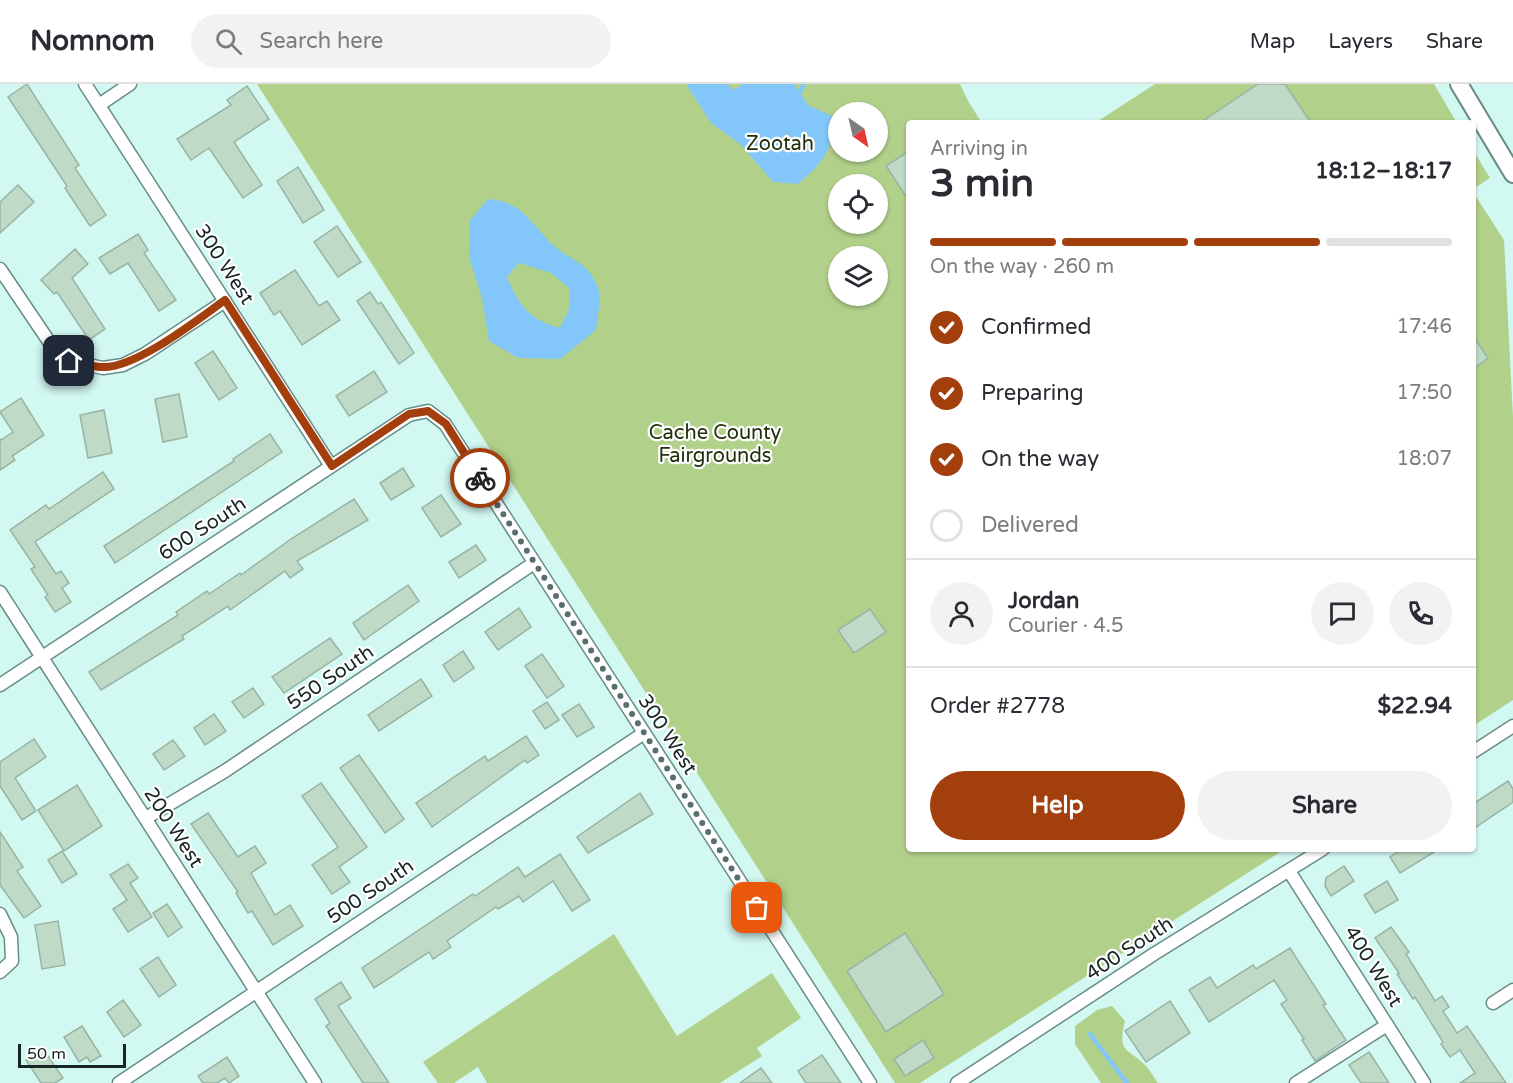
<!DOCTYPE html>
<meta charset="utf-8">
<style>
:root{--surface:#fff;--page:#f2f2f3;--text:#2b2b33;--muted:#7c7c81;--line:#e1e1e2;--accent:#a33f0d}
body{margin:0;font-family:"Varela Round",sans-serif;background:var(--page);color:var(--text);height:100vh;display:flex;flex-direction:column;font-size:22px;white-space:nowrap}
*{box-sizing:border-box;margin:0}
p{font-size:20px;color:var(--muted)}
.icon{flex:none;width:33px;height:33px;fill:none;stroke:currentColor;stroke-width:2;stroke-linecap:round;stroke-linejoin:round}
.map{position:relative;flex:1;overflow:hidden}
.drawer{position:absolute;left:906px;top:36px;width:570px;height:732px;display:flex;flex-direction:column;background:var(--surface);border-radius:6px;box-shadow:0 2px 4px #0004}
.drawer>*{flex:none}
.needle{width:39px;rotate:146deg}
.fabs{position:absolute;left:828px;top:18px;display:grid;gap:12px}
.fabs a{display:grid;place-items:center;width:60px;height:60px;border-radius:50%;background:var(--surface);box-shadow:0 2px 4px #0004;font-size:30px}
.scale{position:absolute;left:18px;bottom:15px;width:108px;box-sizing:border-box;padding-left:6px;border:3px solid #172523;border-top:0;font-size:16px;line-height:21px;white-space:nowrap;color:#172523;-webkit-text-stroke:4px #fff;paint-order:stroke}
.pin{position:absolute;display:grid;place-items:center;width:51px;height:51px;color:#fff;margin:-26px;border-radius:12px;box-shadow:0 3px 9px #0006}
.courier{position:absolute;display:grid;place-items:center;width:60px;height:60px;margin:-30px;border:4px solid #a33f0d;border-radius:50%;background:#fff;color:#222;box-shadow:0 2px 8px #0007}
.overview em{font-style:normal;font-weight:800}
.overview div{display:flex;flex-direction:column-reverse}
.overview{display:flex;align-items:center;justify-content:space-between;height:102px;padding:0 24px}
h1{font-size:39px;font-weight:800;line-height:45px}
.bar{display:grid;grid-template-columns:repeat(4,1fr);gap:9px 6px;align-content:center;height:72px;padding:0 24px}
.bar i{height:8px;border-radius:4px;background:var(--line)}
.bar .selected{background:var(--accent)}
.bar p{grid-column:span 4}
.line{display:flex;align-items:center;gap:15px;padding:0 24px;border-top:2px solid var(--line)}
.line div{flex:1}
.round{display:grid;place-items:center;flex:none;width:63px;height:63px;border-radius:32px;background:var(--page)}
ol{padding:0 24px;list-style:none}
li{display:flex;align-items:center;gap:18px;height:66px}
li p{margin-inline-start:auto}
li .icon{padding:6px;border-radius:50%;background:var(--accent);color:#fff;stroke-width:4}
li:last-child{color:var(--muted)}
li i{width:33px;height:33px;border:3px solid var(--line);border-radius:50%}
.button{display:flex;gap:12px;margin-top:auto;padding:12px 24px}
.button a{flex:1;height:69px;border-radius:36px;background:var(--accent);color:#fff;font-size:24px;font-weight:800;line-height:69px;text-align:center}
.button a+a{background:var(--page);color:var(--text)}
header{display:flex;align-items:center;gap:36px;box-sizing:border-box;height:84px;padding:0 30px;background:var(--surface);border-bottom:2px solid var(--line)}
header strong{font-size:28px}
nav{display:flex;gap:33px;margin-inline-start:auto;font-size:21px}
.search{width:420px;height:54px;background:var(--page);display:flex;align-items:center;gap:15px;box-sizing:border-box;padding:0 21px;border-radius:33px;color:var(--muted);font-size:22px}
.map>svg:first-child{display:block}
.green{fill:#b1d08a;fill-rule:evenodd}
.water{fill:#83c6f9;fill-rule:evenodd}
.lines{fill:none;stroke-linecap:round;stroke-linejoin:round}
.stream{stroke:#83c6f9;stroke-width:4.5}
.building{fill:#bfdbc8;stroke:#98b4a2;stroke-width:1.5}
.minor-casing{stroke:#6a8c87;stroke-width:15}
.tertiary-casing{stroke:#6a8c87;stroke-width:20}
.minor{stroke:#fff;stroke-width:12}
.tertiary{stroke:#fff;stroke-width:16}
.done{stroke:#586f6b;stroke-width:6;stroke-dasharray:0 10.8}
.route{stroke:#a33f0d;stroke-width:8}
.labels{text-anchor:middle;stroke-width:4.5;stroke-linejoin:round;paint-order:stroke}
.park-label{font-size:20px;fill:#212f0a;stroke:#fff}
.street-label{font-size:20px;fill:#172523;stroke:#fff}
</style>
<header>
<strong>Nomnom</strong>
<div class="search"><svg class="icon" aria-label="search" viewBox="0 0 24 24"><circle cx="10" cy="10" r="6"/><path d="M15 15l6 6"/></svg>Search here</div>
<nav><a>Map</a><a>Layers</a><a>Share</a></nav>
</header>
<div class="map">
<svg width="1513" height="999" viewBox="0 0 1513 999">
<rect width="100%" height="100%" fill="#d2f8f2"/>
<g class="green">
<path d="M257,0h703l8,17 14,22h-73v726h376l-365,234h-25zM838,28h40v40h-40zM838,100h40v40h-40zM838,172h40v40h-40z"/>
<path d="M1155,0h279l23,39h-362z"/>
<path d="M1473,66l17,28 -17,11z"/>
<path d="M1473,108l31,48 9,178v282l-40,26z"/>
<path d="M614,850l63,102 95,-63 29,45 -44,30 5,8 -42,27h-233l-9,-16 -24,16h-16l-15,-21z"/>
<path d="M1112,922l13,15c-9,34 5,27 22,46 4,5 7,11 11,16h-57l-26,-39v-18l22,-16z"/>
</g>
<g class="water">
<path d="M686,0h41l7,6 9,-6h51l14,21 28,13c-5,34 -12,44 -38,66l-25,-2 -33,-38 -29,-21z"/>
<path d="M488,115c34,2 43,25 65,46 19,17 35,16 45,43 4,11 -1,30 -2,42l-36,29 -42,-1 -29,-17 -7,-43 -13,-41 1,-37zM519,179l32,10 19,16 -1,20 -9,19c-30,-8 -42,-23 -53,-51z"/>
</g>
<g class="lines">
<g class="stream">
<path d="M798,12l6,-12"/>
<path d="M1090,950l37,49"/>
</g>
</g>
<g class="building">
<path d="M27,0l52,81 -4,3 31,47 -16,11 -25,-38 2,-2 -59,-89z"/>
<path d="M1258,0h27l26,39h-111z"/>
<path d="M247,2l22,33 -35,23 28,43 -19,13 -34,-50 -18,12 -14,-21 54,-34 -4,-5z"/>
<path d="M909,67v50l-23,-35z"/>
<path d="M298,83l26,43 -21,13 -26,-42z"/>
<path d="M18,101l16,17 -34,31v-31z"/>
<path d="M337,142l24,36 -23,15 -24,-35z"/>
<path d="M138,150l10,16 -4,3 32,47 -17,11 -31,-48 -18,11 -11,-16z"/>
<path d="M75,165l13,15 -16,14 33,51 -16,11 -32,-48 -3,2 -13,-14z"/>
<path d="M295,186l24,36 8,-5 13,19 -38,25 -22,-34 -6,4 -14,-22z"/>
<path d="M370,208l8,12 3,-2 33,51 -15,11 -42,-63z"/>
<path d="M1473,252l15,22 -15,11z"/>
<path d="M213,267l24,37 -18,12 -24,-37z"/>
<path d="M374,287l13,21 -38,24 -13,-20z"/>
<path d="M179,310l8,43 -24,5 -8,-43z"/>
<path d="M21,314l23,37 -32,21 3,4 -15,10v-31l1,1 12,-8 -13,-20z"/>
<path d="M104,326l8,43 -24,5 -8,-43z"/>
<path d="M270,350l12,18 -167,111 -11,-17 130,-85 -1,-2z"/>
<path d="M403,384l11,18 -23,14 -11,-17z"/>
<path d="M103,388l11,17 -79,53 21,32 5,-3 8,12 -7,5 9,14 -16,10 -10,-15 3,-2 -17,-26 4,-2 -25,-37 36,-25 3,4z"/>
<path d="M441,411l20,29 -20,13 -19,-29z"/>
<path d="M354,415l14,21 -71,41 6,8 -13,9 -5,-7 -55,39 -2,-4 -46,30 2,3 -83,51 -12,-18 89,-57 -2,-3 31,-21 2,3 31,-21 1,2 50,-36z"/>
<path d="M476,461l10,15 -27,18 -10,-16z"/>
<path d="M408,501l11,16 -55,39 -11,-17z"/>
<path d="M519,524l12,19 -33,23 -13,-18z"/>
<path d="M870,525l16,23 -32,21 -16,-23z"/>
<path d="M330,554l12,16 -58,39 -12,-16z"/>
<path d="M463,567l11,17 -20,14 -11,-17z"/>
<path d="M542,570l22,32 -17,12 -22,-32z"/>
<path d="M421,595l11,17 -53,35 -11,-16z"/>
<path d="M253,604l11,16 -20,14 -12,-16z"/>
<path d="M547,618l12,18 -14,9 -12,-18z"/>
<path d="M579,620l15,23 -17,10 -15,-22z"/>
<path d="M214,630l12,17 -21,14 -11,-17z"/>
<path d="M526,652l13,19 -12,8 -2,-3 -93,67 -16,-24 69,-47 3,5z"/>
<path d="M34,655l12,18 -31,21 21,33 -14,9 -22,-34v-24z"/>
<path d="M173,656l12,16 -21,14 -11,-16z"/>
<path d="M359,671l45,64 -19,14 -45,-65z"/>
<path d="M1508,697l5,8v13l-40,27v-25z"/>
<path d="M321,699l46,64 -28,20 11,15 -18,12 -20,-29 26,-18 -36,-51z"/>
<path d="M77,701l25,41 -38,25 -26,-41z"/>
<path d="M640,709l13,21 -65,39 -11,-16z"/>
<path d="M208,729l30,44 17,-11 11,17 -15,10 24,42 15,-10 13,21 -30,19 -21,-34 -4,2 -12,-20 2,-1 -47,-68z"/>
<path d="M0,748l23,35 -6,4 24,35 -17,12 -24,-33z"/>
<path d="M1402,765h37l-39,24 -10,-16z"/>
<path d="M62,767l15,23 -15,9 -14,-23z"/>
<path d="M560,770l30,46 -18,11 -19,-30 -30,21 -4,-6 -21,13 -2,-2 -49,34 4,6 -18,12 -4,-7 -55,36 -12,-20 111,-74 2,2 43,-29 7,10z"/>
<path d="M128,780l10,14 -8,5 22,34 -24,15 -15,-23 14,-9 -17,-25z"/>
<path d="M1344,782l10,15 -23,15 -6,-10 1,-8z"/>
<path d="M1387,797l11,19 -23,13 -11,-18z"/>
<path d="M167,820l15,23 -14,10 -15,-24z"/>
<path d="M58,837l7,44 -23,4 -7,-44z"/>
<path d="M1391,843l18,25 -3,2 29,47 7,-5 7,11 -6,4 14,22 10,-7 39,57h-46l15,-10 -15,-23 -10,7 -9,-13 2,-2 -28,-45 -2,2 -16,-25 2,-1 -24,-35z"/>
<path d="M905,849l39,61 -58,38 -39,-61z"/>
<path d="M1290,864l36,56 -3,1 23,35 -31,21 -13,-21 2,-1 -23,-35 6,-4 -13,-20 -65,42 -20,-32 21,-13 7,11 36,-23 3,4z"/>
<path d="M158,873l18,28 -17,12 -19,-28z"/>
<path d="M341,898l10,16 -13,8 51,77h-26l-37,-57 4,-3 -15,-24z"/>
<path d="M123,916l18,25 -17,12 -17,-25z"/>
<path d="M1170,917l20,32 -44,29 -21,-31z"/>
<path d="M82,942l19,30 -11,6 -3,-5 -8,5 -15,-25z"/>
<path d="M923,956l11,18 -29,18 -11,-17z"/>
<path d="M43,965l20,29 -8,5h-14l-15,-23z"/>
<path d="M1369,968l20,31h-28l-12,-18z"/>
<path d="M822,971l19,28h-35l-8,-12z"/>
<path d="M227,973l12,19 -10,7 -4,-5 -8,5h-14l-5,-7z"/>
<path d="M761,984l11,15h-32z"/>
</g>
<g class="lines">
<g class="minor-casing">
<g id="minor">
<path d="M85,0l246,382"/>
<path d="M99,21l31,-21"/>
<path d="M0,185l54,80 15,12 34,7 20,-3 22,-11 80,-53"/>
<path d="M0,508l315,491"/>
<path d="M0,601l409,-270 19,-4 17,13 425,659"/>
<path d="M1473,668l40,-26"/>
<path d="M146,734l79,-47 309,-208"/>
<path d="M1289,787l135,212"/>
<path d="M0,830l11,23 1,24 -12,11"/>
<path d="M1493,919l20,-13"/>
<path d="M119,999l525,-350"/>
<path d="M957,999l197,-129 169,-105"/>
<path d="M1296,999l91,-58"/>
</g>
</g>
<g class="tertiary-casing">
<path id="tertiary" d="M1459,0l54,90"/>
</g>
<use href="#minor" class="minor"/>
<use href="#tertiary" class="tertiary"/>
</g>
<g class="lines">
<path class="done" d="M480,394l277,430"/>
<path class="route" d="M69,277c11,2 22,6 33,6 33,2 95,-47 123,-67l107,166 77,-52 19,-3 18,13 34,54"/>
</g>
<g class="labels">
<g class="park-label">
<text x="780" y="66">Zootah</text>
<text x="715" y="355">Cache County<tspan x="715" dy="23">Fairgrounds</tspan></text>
</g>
<g class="street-label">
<text transform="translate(225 180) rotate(57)" y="7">300 West</text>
<text transform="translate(202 444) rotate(-33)" y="7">600 South</text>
<text transform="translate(330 593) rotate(-34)" y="7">550 South</text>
<text transform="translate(668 650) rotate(57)" y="7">300 West</text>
<text transform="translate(174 743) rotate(57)" y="7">200 West</text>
<text transform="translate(370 807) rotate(-34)" y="7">500 South</text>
<text transform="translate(1129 864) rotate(-33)" y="7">400 South</text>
<text transform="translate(1374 882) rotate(58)" y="7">400 West</text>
</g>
</g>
</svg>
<div class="fabs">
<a><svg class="needle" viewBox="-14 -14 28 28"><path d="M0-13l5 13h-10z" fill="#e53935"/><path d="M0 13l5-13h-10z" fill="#7c7c81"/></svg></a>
<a><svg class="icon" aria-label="locate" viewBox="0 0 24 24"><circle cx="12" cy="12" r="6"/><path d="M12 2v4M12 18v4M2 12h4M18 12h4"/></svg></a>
<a><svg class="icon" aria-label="layers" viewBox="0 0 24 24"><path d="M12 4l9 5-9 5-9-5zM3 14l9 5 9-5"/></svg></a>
</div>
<div class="scale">50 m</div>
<div class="pin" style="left:757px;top:824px;background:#ea580c"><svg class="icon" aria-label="bag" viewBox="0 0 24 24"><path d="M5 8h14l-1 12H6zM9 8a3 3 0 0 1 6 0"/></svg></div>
<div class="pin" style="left:69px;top:277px;background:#1f2937"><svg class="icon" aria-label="home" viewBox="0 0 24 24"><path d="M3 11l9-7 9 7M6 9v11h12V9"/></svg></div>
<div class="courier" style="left:480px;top:394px"><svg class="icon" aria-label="bike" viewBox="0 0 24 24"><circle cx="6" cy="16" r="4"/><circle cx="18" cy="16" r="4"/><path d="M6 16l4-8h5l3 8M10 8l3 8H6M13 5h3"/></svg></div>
<section class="drawer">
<div class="overview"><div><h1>3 min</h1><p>Arriving in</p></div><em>18:12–18:17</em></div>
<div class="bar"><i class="selected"></i><i class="selected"></i><i class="selected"></i><i></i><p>On the way · 260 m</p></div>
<ol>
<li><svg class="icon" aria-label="check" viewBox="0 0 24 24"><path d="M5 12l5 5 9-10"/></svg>Confirmed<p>17:46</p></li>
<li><svg class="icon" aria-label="check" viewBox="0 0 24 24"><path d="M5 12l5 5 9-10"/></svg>Preparing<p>17:50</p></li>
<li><svg class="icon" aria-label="check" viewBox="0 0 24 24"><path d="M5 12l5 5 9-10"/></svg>On the way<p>18:07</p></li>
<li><i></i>Delivered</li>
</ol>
<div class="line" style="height:108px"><a class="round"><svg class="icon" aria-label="person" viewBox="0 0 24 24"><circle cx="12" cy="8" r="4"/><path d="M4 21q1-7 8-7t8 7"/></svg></a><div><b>Jordan</b><p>Courier · 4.5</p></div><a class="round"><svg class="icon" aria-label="chat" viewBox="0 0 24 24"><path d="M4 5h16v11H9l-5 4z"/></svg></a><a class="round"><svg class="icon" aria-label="phone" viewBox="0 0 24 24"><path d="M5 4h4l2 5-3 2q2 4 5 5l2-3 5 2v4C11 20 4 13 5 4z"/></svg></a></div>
<div class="line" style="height:78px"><div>Order #2778</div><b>$22.94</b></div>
<div class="button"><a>Help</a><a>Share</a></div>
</section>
</div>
